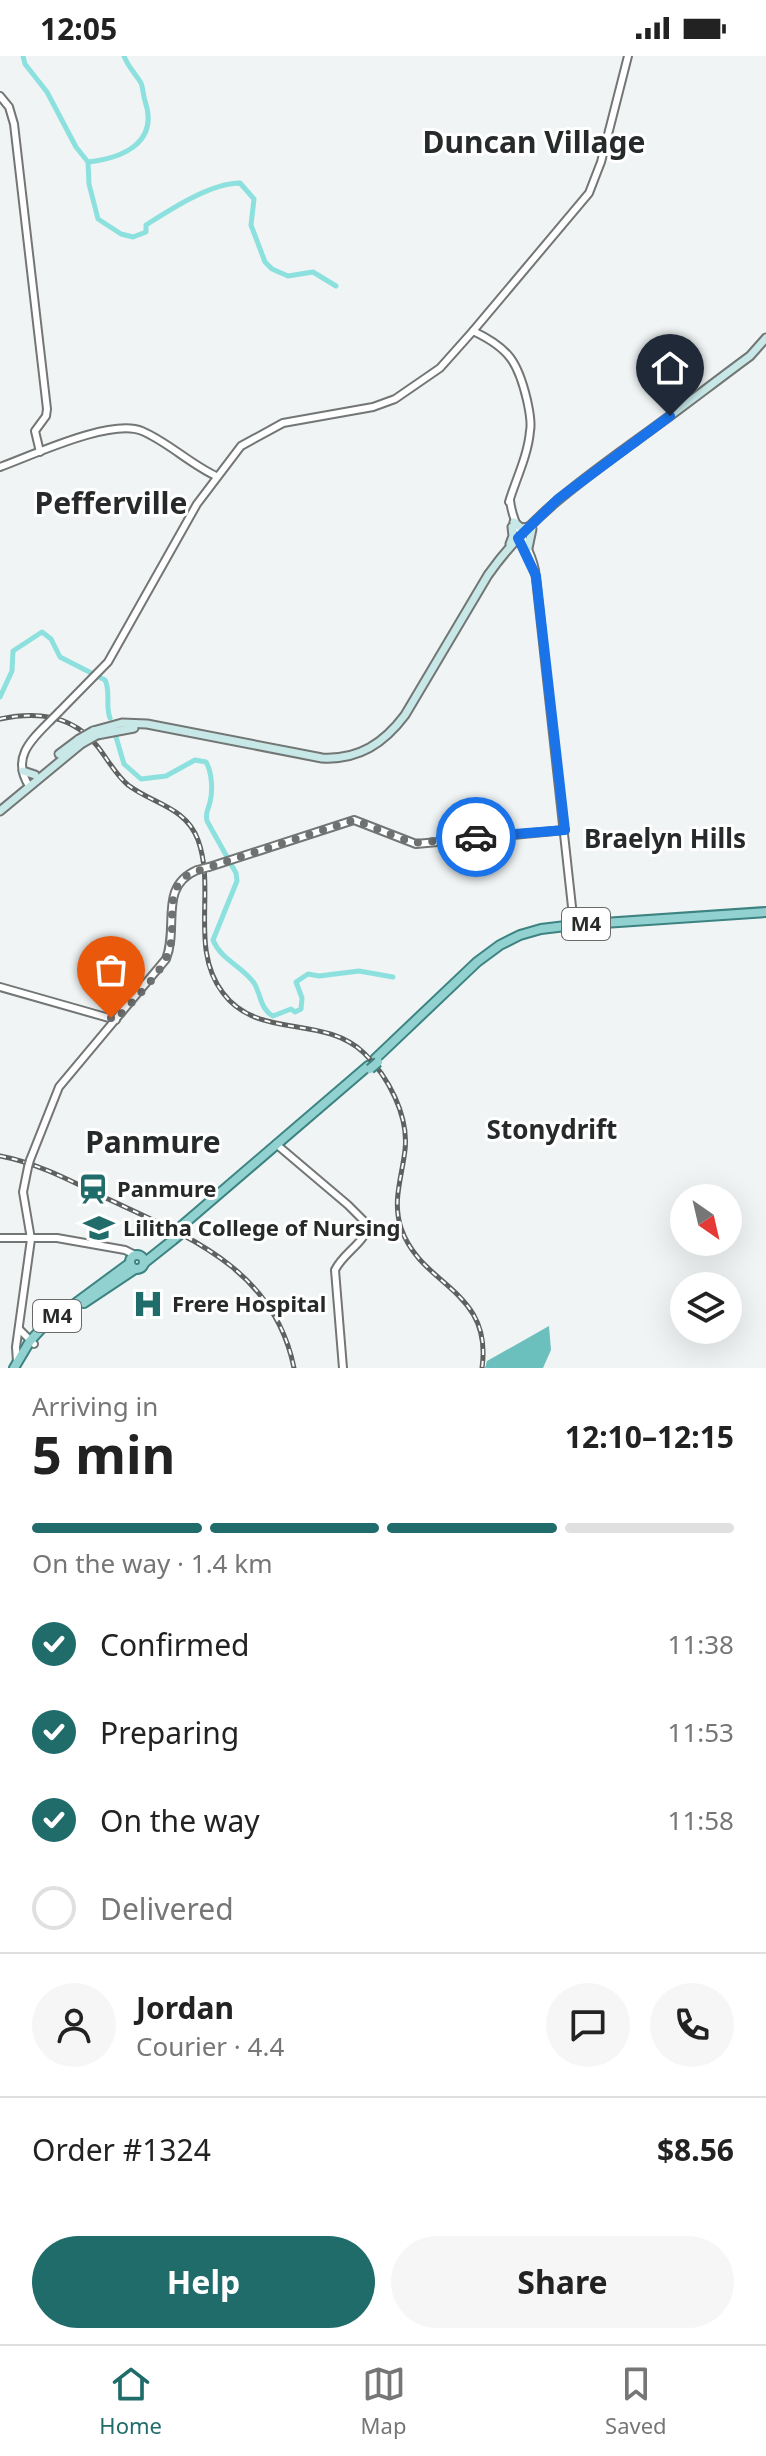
<!DOCTYPE html>
<meta charset="utf-8">
<style>
:root{--surface:#fff;--page:#f6f6f6;--text:#222;--muted:#767676;--line:#e0e0e0;--accent:#206c6b}
body{margin:0;font-family:"Noto Sans",sans-serif;background:var(--page);color:var(--text);height:100vh;display:flex;flex-direction:column;font-size:30px;white-space:nowrap}
*{box-sizing:border-box;margin:0}
p{font-size:26px;color:var(--muted)}
.icon{flex:none;width:44px;height:44px;fill:none;stroke:currentColor;stroke-width:2;stroke-linecap:round;stroke-linejoin:round}
.map{position:relative;height:1312px;overflow:hidden}
.panel{display:flex;flex-direction:column;background:var(--surface);flex:1}
.panel>*{flex:none}
.needle{width:52px;rotate:146deg}
.buttons{position:absolute;left:670px;top:1128px;display:grid;gap:16px}
.buttons a{display:grid;place-items:center;width:72px;height:72px;border-radius:50%;background:var(--surface);box-shadow:0 8px 32px #0002;font-size:40px}
.pin{position:absolute;display:grid;place-items:center;width:68px;height:68px;color:#fff;margin:-82px -34px;border-radius:50% 50% 50% 0;rotate:-45deg;box-shadow:0 0 8px #0007}
.pin .icon{rotate:45deg}
.courier{position:absolute;display:grid;place-items:center;width:80px;height:80px;margin:-40px;border:6px solid #1a73e8;border-radius:50%;background:#fff;color:#222;box-shadow:0 2px 10px #0007}
.summary em{font-style:normal;font-weight:700}
.summary div{display:flex;flex-direction:column-reverse}
.summary{display:flex;align-items:center;justify-content:space-between;height:136px;padding:0 32px}
h1{font-size:52px;font-weight:700;line-height:60px}
.bar{display:grid;grid-template-columns:repeat(4,1fr);gap:12px 8px;align-content:center;height:96px;padding:0 32px}
.bar i{height:10px;border-radius:6px;background:var(--line)}
.bar .on{background:var(--accent)}
.bar p{grid-column:span 4}
.line{display:flex;align-items:center;gap:20px;padding:0 32px;border-top:2px solid var(--line)}
.line div{flex:1}
.round{display:grid;place-items:center;flex:none;width:84px;height:84px;border-radius:42px;background:var(--page)}
ol{padding:0 32px;list-style:none}
li{display:flex;align-items:center;gap:24px;height:88px}
li p{margin-inline-start:auto}
li .icon{padding:8px;border-radius:50%;background:var(--accent);color:#fff;stroke-width:4}
li:last-child{color:var(--muted)}
li i{width:44px;height:44px;border:4px solid var(--line);border-radius:50%}
.button{display:flex;gap:16px;margin-top:auto;padding:16px 32px}
.button a{flex:1;height:92px;border-radius:48px;background:var(--accent);color:#fff;font-size:32px;font-weight:700;line-height:92px;text-align:center}
.button a+a{background:var(--page);color:var(--text)}
.status{display:flex;justify-content:space-between;align-items:center;height:56px;padding:0 40px;background:var(--surface);direction:ltr}
.status svg{height:22px;fill:currentColor}
.menu{display:flex;justify-content:space-around;align-items:center;height:112px;border-top:2px solid var(--line);background:var(--surface);font-size:22px;color:var(--muted)}
.menu a{display:grid;justify-items:center;gap:4px}
.menu .on{color:var(--accent)}
.map>svg:first-child{display:block}
.forest{fill:#6bbfbd}
.lines{fill:none;stroke-linecap:round;stroke-linejoin:round}
.river{stroke:#8ce1df;stroke-width:5}
.tertiary-casing{stroke:#727675;stroke-width:10}
.secondary-casing{stroke:#727675;stroke-width:11}
.primary-casing{stroke:#3c8382;stroke-width:12}
.tertiary{stroke:#fff;stroke-width:6}
.secondary{stroke:#c8e8e8;stroke-width:7}
.primary{stroke:#91d1d0;stroke-width:8}
.rail-casing{stroke:#5f6161;stroke-width:5}
.rail{stroke:#fff;stroke-width:2;stroke-dasharray:6;stroke-linecap:butt}
.tertiary-bridge-casing{stroke:#727675;stroke-width:10;stroke-linecap:butt}
.secondary-bridge-casing{stroke:#727675;stroke-width:11;stroke-linecap:butt}
.primary-bridge-casing{stroke:#3c8382;stroke-width:12;stroke-linecap:butt}
.tertiary-bridge{stroke:#fff;stroke-width:6}
.secondary-bridge{stroke:#c8e8e8;stroke-width:7}
.primary-bridge{stroke:#91d1d0;stroke-width:8}
.done{stroke:#6e7171;stroke-width:8;stroke-dasharray:0 14.4}
.route{stroke:#1a73e8;stroke-width:10}
.labels{text-anchor:middle;stroke-width:6;stroke-linejoin:round;paint-order:stroke}
.shield{fill:#fff;stroke:#686a6a;stroke-width:2}
.shield-label{font-size:20px;font-weight:bold;fill:#282a2a}
.poi-label{font-size:22px;font-weight:bold;fill:#282a2a;stroke:#fff;text-anchor:start}
.quarter-label{font-size:26px;font-weight:bold;fill:#272a2a;stroke:#fff}
.district-label{font-size:30px;font-weight:bold;fill:#272a2a;stroke:#fff}
</style>
<div class="status"><b>12:05</b><svg viewBox="0 0 49 12"><path d="M0 12V9h3v3zM5 12V6h3v6zM10 12V3h3v9zM15 12V0h3v12zM26 1h20v11H26zM47 4h2v5h-2z"/></svg></div>
<div class="map">
<svg width="766" height="1312" viewBox="0 0 766 1312">
<rect width="100%" height="100%" fill="#f0f4f4"/>
<path class="forest" d="M549,1270l2,24 -8,18h-58l2,-7z"/>
<g class="lines">
<g class="river">
<path d="M23,0l2,8 22,28 29,55 12,15 1,22 9,35 23,15 12,3 13,-5v-7c25,-16 65,-42 94,-42l14,16 -3,26 14,37 7,7 16,7 25,-4 23,14"/>
<path d="M88,106c36,-4 71,-20 57,-61 -2,-6 -2,-14 -4,-18 -6,-10 -13,-16 -17,-27"/>
<path d="M0,641l12,-26 1,-20 29,-19 9,7 9,18 45,23c6,11 0,26 5,38"/>
<path d="M116,681l8,27 17,15 25,-3 29,-16 11,2c6,10 7,29 4,40 -2,9 -5,10 -3,19l29,52 1,8 -24,59c8,20 29,26 41,43 7,11 6,26 19,33l18,-7 4,3 6,-3 1,-11 -6,-16 12,-8 11,2 40,-5 34,6"/>
</g>
<g class="tertiary-casing">
<g id="tertiary">
<path d="M0,40l9,11 5,17 33,285 -1,7 -11,15 5,21"/>
<path d="M473,275c36,17 45,31 54,69 2,10 5,21 3,31 -2,24 -14,48 -21,71"/>
<path d="M0,411c33,-12 111,-49 142,-36 26,11 48,33 74,45"/>
<path d="M510,444c3,28 20,44 25,70l39,355"/>
<path d="M59,656l49,-50 89,-158 44,-58 42,-23 90,-16 22,-8 45,-31 33,-37 116,-138 12,-31 27,-106"/>
<path d="M29,730c-18,-28 2,-46 21,-65"/>
<path d="M209,811l145,-47 62,24 149,-14"/>
<path d="M0,931l116,33"/>
<path d="M276,1088l72,61 20,20c-2,17 -25,28 -33,45l8,98"/>
<path d="M30,1104l29,-73 107,-128c13,-33 -8,-72 31,-89"/>
<path d="M0,1182h57l68,12 10,5"/>
<path d="M19,1273l15,15"/>
<path d="M17,1306l-1,-15 15,-108 -8,-47 5,-25"/>
</g>
</g>
<g class="secondary-casing">
<g id="secondary">
<path d="M514,466l7,6 8,-1"/>
<path d="M510,488l3,-8 -1,-9"/>
<path d="M528,492l4,-19"/>
<path d="M93,675l29,-8 25,1 175,34c37,2 62,-15 83,-43l83,-140c39,-56 94,-95 149,-135 38,-27 75,-56 113,-84l16,-18"/>
<path d="M97,679l37,-7"/>
<path d="M59,698l20,-15"/>
<path d="M23,715l12,4"/>
<path d="M0,755l81,-67"/>
</g>
</g>
<g class="primary-casing">
<g id="primary">
<path d="M375,1003l102,-97 23,-17 20,-10 21,-6 33,-4 192,-13"/>
<path d="M178,1173l190,-163"/>
<circle cx="137" cy="1206" r="7"/>
<path d="M144,1207l29,-23"/>
<path d="M84,1247l51,-34"/>
<path d="M14,1312l16,-27 12,-13 88,-65"/>
</g>
</g>
<use href="#tertiary" class="tertiary"/>
<use href="#secondary" class="secondary"/>
<use href="#primary" class="primary"/>
<g class="rail-casing">
<g id="rail">
<path d="M0,663c38,-8 73,-4 98,28 10,13 18,28 30,38 25,19 58,22 70,55 18,49 -9,109 25,153 35,47 100,21 141,60 24,23 45,63 41,97 -3,27 -13,51 -4,78 20,59 92,61 81,140"/>
<path d="M0,1100c38,7 73,26 108,43 81,38 166,70 186,169"/>
</g>
</g>
<use href="#rail" class="rail"/>
<g class="tertiary-bridge-casing">
<g id="tertiary-bridge">
<path d="M50,665l9,-9"/>
<path d="M197,814l12,-3"/>
<path d="M28,1111l2,-7"/>
</g>
</g>
<g class="secondary-bridge-casing">
<g id="secondary-bridge">
<path d="M79,683l14,-8"/>
<path d="M81,688l16,-9"/>
</g>
</g>
<g class="primary-bridge-casing">
<g id="primary-bridge">
<path d="M370,1013l8,-7"/>
<path d="M173,1184l11,-9"/>
</g>
</g>
<use href="#tertiary-bridge" class="tertiary-bridge"/>
<use href="#secondary-bridge" class="secondary-bridge"/>
<use href="#primary-bridge" class="primary-bridge"/>
</g>
<g class="lines">
<path class="done" d="M111,962l5,2c17,-21 44,-43 53,-69 9,-27 -8,-61 22,-78l163,-53 59,23 63,-6"/>
<path class="route" d="M476,781l89,-7 -29,-254 -18,-38 40,-39 112,-83"/>
</g>
<defs>
<g id="station-bare" transform="scale(2.4)"><path d="M-3-6H3Q5-6 5-4V2Q5 4 3 4L4.5 6H3L1.5 4h-3L-3 6H-4.5L-3 4Q-5 4-5 2V-4Q-5-6-3-6ZM-3.5-4v3h7v-3ZM-3.5 1v1.5H-2V1ZM2 1v1.5H3.5V1Z" fill="#206c6b" stroke="#fff" stroke-width="2.5" paint-order="stroke"/></g>
<g id="university-bare" transform="scale(2.4)"><path d="M0-5L7-2L0 1L-7-2ZM-4 1L0 2.5L4 1V4Q0 6-4 4Z" fill="#206c6b" stroke="#fff" stroke-width="2.5" paint-order="stroke"/></g>
<g id="hospital-bare" transform="scale(2.4)"><path d="M-5-5h3v3.5h4V-5h3V5h-3V1.5h-4V5h-3Z" fill="#206c6b" stroke="#fff" stroke-width="2.5" paint-order="stroke"/></g>
</defs>
<g fill-rule="evenodd">
<use href="#station-bare" x="93" y="1133"/>
<use href="#university-bare" x="99" y="1172"/>
<use href="#hospital-bare" x="148" y="1248"/>
</g>
<g class="labels">
<g class="shield">
<rect x="562" y="852" width="48" height="32" rx="6"/>
<rect x="33" y="1244" width="48" height="32" rx="6"/>
</g>
<g class="shield-label">
<text x="586" y="875">M4</text>
<text x="57" y="1267">M4</text>
</g>
<g class="poi-label">
<text x="117" y="1141">Panmure</text>
<text x="123" y="1180">Lilitha College of Nursing</text>
<text x="172" y="1256">Frere Hospital</text>
</g>
<g class="quarter-label">
<text x="665" y="792">Braelyn Hills</text>
<text x="552" y="1083">Stonydrift</text>
</g>
<g class="district-label">
<text x="534" y="97">Duncan Village</text>
<text x="111" y="458">Pefferville</text>
<text x="153" y="1097">Panmure</text>
</g>
</g>
</svg>
<div class="buttons">
<a><svg class="needle" viewBox="-14 -14 28 28"><path d="M0-13l5 13h-10z" fill="#e53935"/><path d="M0 13l5-13h-10z" fill="#767676"/></svg></a>
<a><svg class="icon" aria-label="layers" viewBox="0 0 24 24"><path d="M12 4l9 5-9 5-9-5zM3 14l9 5 9-5"/></svg></a>
</div>
<div class="pin" style="left:111px;top:962px;background:#ea580c"><svg class="icon" aria-label="bag" viewBox="0 0 24 24"><path d="M5 8h14l-1 12H6zM9 8a3 3 0 0 1 6 0"/></svg></div>
<div class="pin" style="left:670px;top:360px;background:#1f2937"><svg class="icon" aria-label="home" viewBox="0 0 24 24"><path d="M3 11l9-7 9 7M6 9v11h12V9"/></svg></div>
<div class="courier" style="left:476px;top:781px"><svg class="icon" aria-label="car" viewBox="0 0 24 24"><path d="M5 17H2v-5l4-1 3-4h7l3 4 3 1v5h-3M9 17h6M6 11h13"/><circle cx="7" cy="17" r="2"/><circle cx="17" cy="17" r="2"/></svg></div>
</div>
<section class="panel">
<div class="summary"><div><h1>5 min</h1><p>Arriving in</p></div><em>12:10–12:15</em></div>
<div class="bar"><i class="on"></i><i class="on"></i><i class="on"></i><i></i><p>On the way · 1.4 km</p></div>
<ol>
<li><svg class="icon" aria-label="check" viewBox="0 0 24 24"><path d="M5 12l5 5 9-10"/></svg>Confirmed<p>11:38</p></li>
<li><svg class="icon" aria-label="check" viewBox="0 0 24 24"><path d="M5 12l5 5 9-10"/></svg>Preparing<p>11:53</p></li>
<li><svg class="icon" aria-label="check" viewBox="0 0 24 24"><path d="M5 12l5 5 9-10"/></svg>On the way<p>11:58</p></li>
<li><i></i>Delivered</li>
</ol>
<div class="line" style="height:144px"><a class="round"><svg class="icon" aria-label="person" viewBox="0 0 24 24"><circle cx="12" cy="8" r="4"/><path d="M4 21q1-7 8-7t8 7"/></svg></a><div><b>Jordan</b><p>Courier · 4.4</p></div><a class="round"><svg class="icon" aria-label="chat" viewBox="0 0 24 24"><path d="M4 5h16v11H9l-5 4z"/></svg></a><a class="round"><svg class="icon" aria-label="phone" viewBox="0 0 24 24"><path d="M5 4h4l2 5-3 2q2 4 5 5l2-3 5 2v4C11 20 4 13 5 4z"/></svg></a></div>
<div class="line" style="height:104px"><div>Order #1324</div><b>$8.56</b></div>
<div class="button"><a>Help</a><a>Share</a></div>
</section>
<nav class="menu">
<a class="on"><svg class="icon" aria-label="home" viewBox="0 0 24 24"><path d="M3 11l9-7 9 7M6 9v11h12V9"/></svg>Home</a>
<a><svg class="icon" aria-label="map" viewBox="0 0 24 24"><path d="M3 6l6-2 6 2 6-2v14l-6 2-6-2-6 2zM9 4v14M15 6v14"/></svg>Map</a>
<a><svg class="icon" aria-label="saved" viewBox="0 0 24 24"><path d="M7 4h10v16l-5-4-5 4z"/></svg>Saved</a>
</nav>
